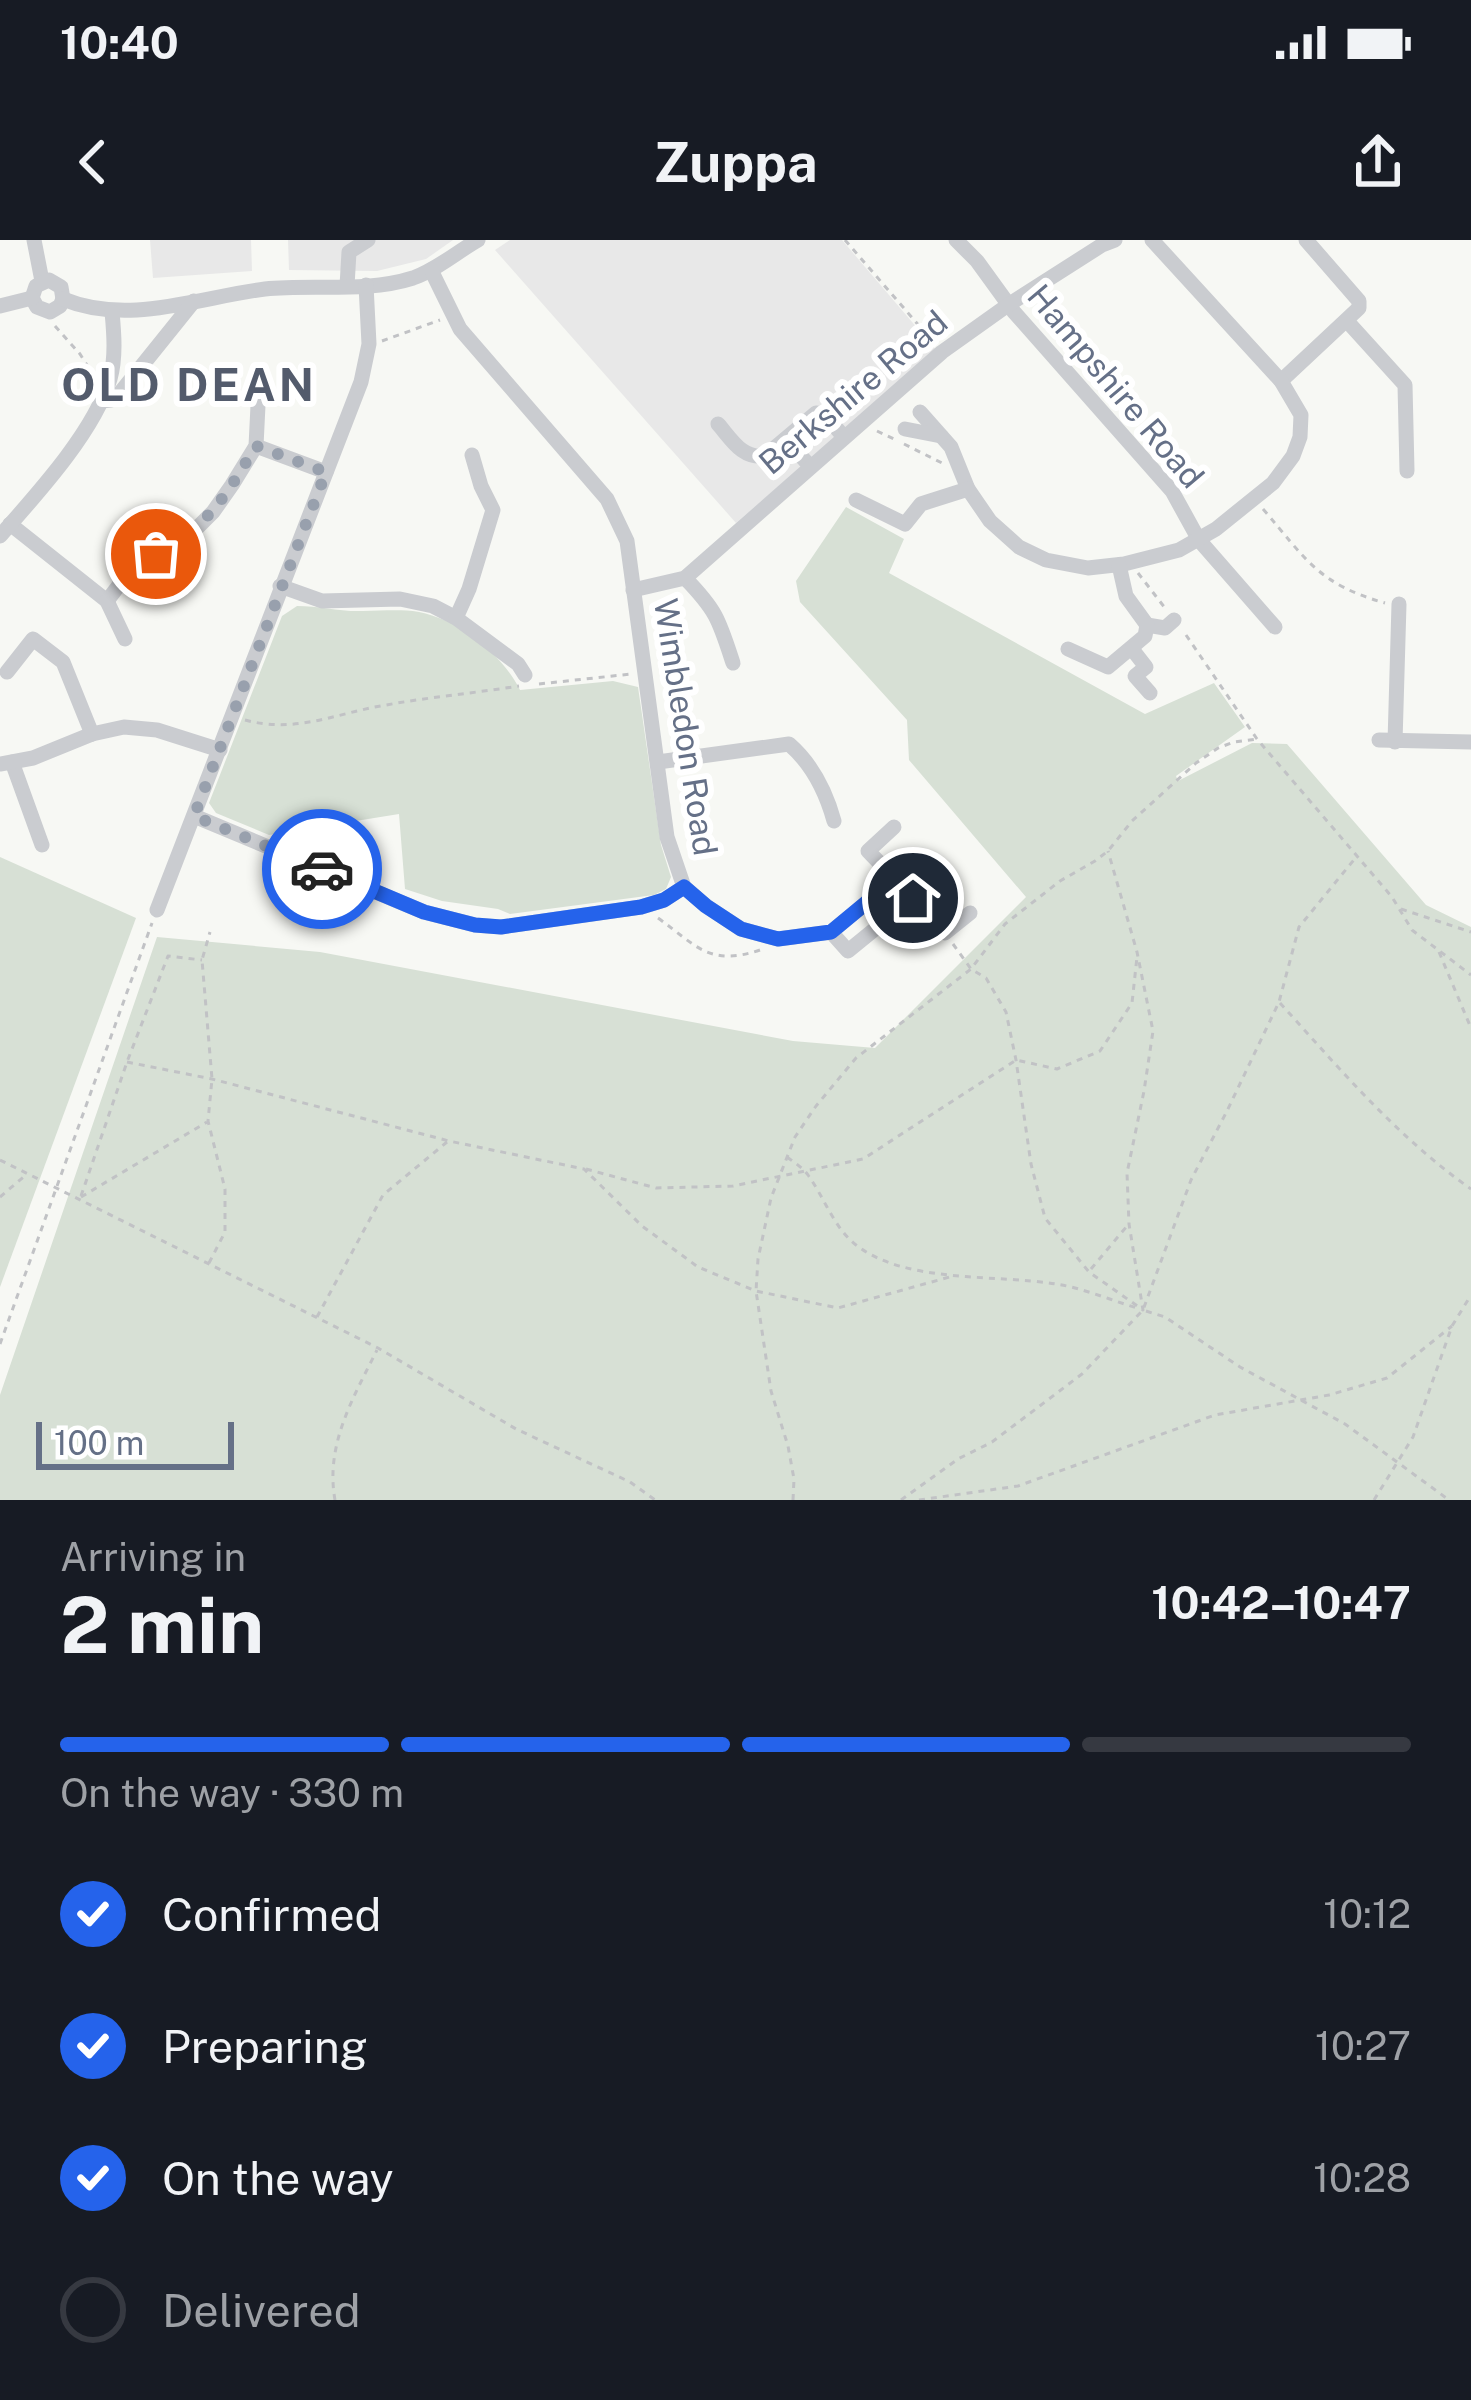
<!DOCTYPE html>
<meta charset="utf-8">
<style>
:root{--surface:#171b24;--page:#20242c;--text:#f1f3f6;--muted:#9ea1a6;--line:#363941;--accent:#2563eb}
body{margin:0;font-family:"Public Sans",sans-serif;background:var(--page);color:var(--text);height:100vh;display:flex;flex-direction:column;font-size:45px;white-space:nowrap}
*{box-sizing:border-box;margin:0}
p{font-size:39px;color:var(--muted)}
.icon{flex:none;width:66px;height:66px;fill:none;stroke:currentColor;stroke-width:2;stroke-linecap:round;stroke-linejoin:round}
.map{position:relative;height:1260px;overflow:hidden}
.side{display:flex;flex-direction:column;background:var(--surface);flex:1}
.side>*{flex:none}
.scale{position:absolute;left:36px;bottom:30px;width:198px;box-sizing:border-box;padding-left:12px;border:6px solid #657087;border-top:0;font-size:33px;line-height:42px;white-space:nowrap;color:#657087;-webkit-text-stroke:9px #fff;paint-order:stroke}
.pin{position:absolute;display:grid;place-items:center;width:102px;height:102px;color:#fff;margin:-51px;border:6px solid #fff;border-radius:50%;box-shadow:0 3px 12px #0007}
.courier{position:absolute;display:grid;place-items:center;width:120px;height:120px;margin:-60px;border:9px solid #2563eb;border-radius:50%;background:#fff;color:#222;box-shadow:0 3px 15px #0007}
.headline em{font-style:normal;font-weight:700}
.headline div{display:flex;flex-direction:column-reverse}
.headline{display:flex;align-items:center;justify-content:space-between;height:204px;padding:0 60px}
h1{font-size:78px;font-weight:700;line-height:90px}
.bar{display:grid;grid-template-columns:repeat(4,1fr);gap:18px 12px;align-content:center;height:144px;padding:0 60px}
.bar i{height:15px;border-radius:9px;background:var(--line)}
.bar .current{background:var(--accent)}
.bar p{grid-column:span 4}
ol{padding:0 60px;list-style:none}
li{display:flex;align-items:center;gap:36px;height:132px}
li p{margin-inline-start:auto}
li .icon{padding:12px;border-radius:50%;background:var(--accent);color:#fff;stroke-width:4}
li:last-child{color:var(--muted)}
li i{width:66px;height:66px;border:6px solid var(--line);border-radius:50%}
.status{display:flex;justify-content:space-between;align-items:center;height:84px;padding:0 60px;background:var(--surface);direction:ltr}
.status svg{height:33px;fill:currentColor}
header{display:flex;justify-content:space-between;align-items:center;height:156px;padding:0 60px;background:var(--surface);font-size:54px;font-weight:700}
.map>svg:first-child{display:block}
.built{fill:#e8e8e8}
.green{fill:#d7e0d5}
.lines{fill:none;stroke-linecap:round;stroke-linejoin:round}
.path{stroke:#c1c2c5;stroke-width:3;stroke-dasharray:6 6;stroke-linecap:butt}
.minor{stroke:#caccd0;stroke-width:15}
.done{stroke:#98a0ad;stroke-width:12;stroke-dasharray:0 21.6}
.route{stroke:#2563eb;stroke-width:15}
.labels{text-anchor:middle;stroke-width:12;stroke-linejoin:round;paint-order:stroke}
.street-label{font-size:33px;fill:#657087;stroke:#fff}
.district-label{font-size:45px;font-weight:bold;letter-spacing:3px;fill:#535b6c;stroke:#fff}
</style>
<div class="status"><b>10:40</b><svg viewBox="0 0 49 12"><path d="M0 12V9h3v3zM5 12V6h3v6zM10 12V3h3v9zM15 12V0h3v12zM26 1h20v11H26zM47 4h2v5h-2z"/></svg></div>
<header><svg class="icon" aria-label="back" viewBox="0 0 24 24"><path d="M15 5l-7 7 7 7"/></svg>Zuppa<svg class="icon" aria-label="share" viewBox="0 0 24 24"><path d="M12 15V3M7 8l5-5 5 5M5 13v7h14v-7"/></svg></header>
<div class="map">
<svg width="1471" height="1260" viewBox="0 0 1471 1260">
<rect width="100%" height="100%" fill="#f7f8f4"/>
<g class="built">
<path d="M150,0h101l1,31 -99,7z"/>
<path d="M288,0h165l-27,19 -49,12 -88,-1z"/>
<path d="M510,0h332l94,110 -200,173 -241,-273z"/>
</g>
<g class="green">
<path d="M846,267l58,32 -15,34 256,141 69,-31 31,44 -69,49 2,5 74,-38 35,1 139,161 45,22v573h-1471v-105l157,-458 163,15 473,89 82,7 151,-151 -117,-137 -2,-40 -107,-118 -4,-21z"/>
<path d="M297,366c22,0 44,6 66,5 19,0 37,-2 56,1 41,8 83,42 101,78l93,-9 25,6 23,158 10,32 -5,12 -12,6 -144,19 -12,-5 -56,-8 -37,-12 -6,-75 -130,21 -53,-22 -7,-10 73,-187z"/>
<path d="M0,617l136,61 -136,369z"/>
</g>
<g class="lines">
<g class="path">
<path d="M845,0l89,103"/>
<path d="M55,86l25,28 13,21"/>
<path d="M382,101l58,-21"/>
<path d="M877,191l19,9"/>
<path d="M904,204l40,20"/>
<path d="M1263,269c43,50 55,75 122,94"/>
<path d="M1138,333l27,35"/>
<path d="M1186,395l71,104 135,158 20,33 59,45"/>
<path d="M539,444l92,-10"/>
<path d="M245,480c52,14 91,-7 141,-15 44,-8 89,-12 133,-19"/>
<path d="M1401,669l70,23"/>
<path d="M658,678c39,28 51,49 102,32"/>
<path d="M953,704l18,25 15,9 20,34 10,48 15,104 14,54 44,54 54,38 -14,-86 -2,-51 17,-82 9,-60 -16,-79 -29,-101"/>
<path d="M1439,712l32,76"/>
<path d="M1280,763c60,66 117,134 191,186"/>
<path d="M127,822l85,17 237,62 135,28 58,57 56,41 58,24 82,17 115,-32"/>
<path d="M787,917c8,6 16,11 21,18 16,22 26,53 48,70 50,39 140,29 200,39 27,4 54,16 81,24"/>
<path d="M0,920l378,188 138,81 114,53 25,18"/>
<path d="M586,929l70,19 77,-2 130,-27 153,-99 41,9 43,-18 32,-48 5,-46"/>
<path d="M81,956l46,-134 41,-106 34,4"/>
<path d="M0,957l27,-23"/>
<path d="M81,957l126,-75"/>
<path d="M209,1023l16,-31v-43l-17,-68 4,-42 -10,-119 8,-28"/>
<path d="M1091,1029l36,-43"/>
<path d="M1146,1071l19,6 75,50 105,57 104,76"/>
<path d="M317,1077l66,-122 64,-53"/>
<path d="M0,1104l152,-421"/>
<path d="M335,1260c-10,-55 18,-102 42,-150"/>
<path d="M793,1260l1,-21 -6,-33 -17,-55 -15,-100 2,-32 13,-61 24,-61 21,-31 40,-48 115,-89 34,-45 55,-43 35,-20 13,-10 24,-30 64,-58 22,-15 16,-6 23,-3"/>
<path d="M901,1260l57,-41 34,-17 90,-68 61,-64 48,-130 36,-69 52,-109 20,-75 58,-71"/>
<path d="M919,1260l99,-14 197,-71 114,-20 58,-17 65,-52"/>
<path d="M1374,1260l39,-63 39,-111 19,-31"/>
</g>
<g class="minor">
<path d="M34,0l8,41"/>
<path d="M956,0l21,21 37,51 158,179 27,49 76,87"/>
<path d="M347,46l2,-34 19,-12"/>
<path d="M32,58l4,-12 13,-6 12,7 2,12"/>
<path d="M32,58l5,9 13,5 10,-6 3,-7"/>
<path d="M63,59c65,27 137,-2 202,-10 49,-5 101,4 148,-11 23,-8 44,-26 65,-38"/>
<path d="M0,66l32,-8"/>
<path d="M1347,81l58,64 2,86"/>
<path d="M1281,141l78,-73v-7l-53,-61"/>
<path d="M101,161l10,-1 9,-7 74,-92"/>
<path d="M920,172l31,35 17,42 22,32 29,26 27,13 42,8 36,-4 55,-14 37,-21 57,-46 20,-27 7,-19 1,-22 -20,-34 -129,-141"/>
<path d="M718,184c14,16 24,35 47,32l51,-43 8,1 20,23"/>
<path d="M905,189l36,7"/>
<path d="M786,200l24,26"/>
<path d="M256,206l70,26"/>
<path d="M856,260l49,24 16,-20 47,-15"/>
<path d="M10,284l97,77 18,38"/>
<path d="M0,296c37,-42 94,-104 110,-157 6,-21 4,-46 2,-67"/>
<path d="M156,314l17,21 9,4c17,-11 14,-29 9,-45"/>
<path d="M685,338c32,33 34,42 48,85"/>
<path d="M280,346l42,15 78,-2 33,7 23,12 62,46 7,11"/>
<path d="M633,350l52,-12 257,-226 66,-47 94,-60 13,-5"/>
<path d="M107,361l22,-29 62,-38 22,-22 19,-27 24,-39 3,-61"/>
<path d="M456,378l13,-29 24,-79 -12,-24 -9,-31"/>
<path d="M1147,385l18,3 9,-8"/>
<path d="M1068,409l40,18 37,-31 2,-11 -21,-29 -7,-31"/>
<path d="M1132,409l14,18 -11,9 15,17"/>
<path d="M7,432l26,-33 30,23 29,72"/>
<path d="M1379,500l92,2"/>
<path d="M1395,502l4,-138"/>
<path d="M12,522l30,83"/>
<path d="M658,522l131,-18c23,20 37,48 45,77"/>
<path d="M0,524l33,-6 59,-24 32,-7 33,3 63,20"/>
<path d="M194,576l230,96 51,13 26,2 140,-20 23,-7 20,-13 -17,-50 -40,-296 -20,-42 -147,-170 -29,-59"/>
<path d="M894,587l-26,24 27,28"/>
<path d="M684,647l22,19 35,23 37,10 53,-7 64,-53 18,19 -65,53 -17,-19"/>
<path d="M913,658l32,35 25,-20"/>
<path d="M157,670l204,-528 8,-38 -3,-59"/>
</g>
</g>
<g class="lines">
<path class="done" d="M156,314c54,-30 69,-57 100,-108l70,26 -132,344 128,53"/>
<path class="route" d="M322,629l102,43 51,13 26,2 140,-20 23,-7 20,-13 22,19 35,23 37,10 53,-7 64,-53 18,19"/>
</g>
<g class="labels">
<g class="street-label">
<text transform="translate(1116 146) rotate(50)" y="12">Hampshire Road</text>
<text transform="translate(853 152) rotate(-40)" y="12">Berkshire Road</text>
<text transform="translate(686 487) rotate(81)" y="12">Wimbledon Road</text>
</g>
<g class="district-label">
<text x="189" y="161">OLD DEAN</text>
</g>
</g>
</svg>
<div class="scale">100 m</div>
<div class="pin" style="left:156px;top:314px;background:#ea580c"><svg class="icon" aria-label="bag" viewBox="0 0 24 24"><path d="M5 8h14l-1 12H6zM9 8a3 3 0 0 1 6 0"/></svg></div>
<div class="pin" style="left:913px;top:658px;background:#1f2937"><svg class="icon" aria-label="home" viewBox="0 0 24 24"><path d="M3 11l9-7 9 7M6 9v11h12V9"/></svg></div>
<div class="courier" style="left:322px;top:629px"><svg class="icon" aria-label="car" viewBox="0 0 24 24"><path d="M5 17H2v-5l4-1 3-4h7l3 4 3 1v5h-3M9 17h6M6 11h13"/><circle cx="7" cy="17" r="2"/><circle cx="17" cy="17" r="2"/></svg></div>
</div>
<section class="side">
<div class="headline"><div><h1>2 min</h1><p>Arriving in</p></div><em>10:42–10:47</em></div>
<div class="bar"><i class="current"></i><i class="current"></i><i class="current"></i><i></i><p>On the way · 330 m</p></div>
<ol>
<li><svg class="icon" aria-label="check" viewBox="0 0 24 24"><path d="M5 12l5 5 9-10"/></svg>Confirmed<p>10:12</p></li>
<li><svg class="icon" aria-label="check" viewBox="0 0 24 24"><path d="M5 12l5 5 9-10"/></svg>Preparing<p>10:27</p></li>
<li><svg class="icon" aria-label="check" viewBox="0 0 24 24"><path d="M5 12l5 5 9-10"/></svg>On the way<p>10:28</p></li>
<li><i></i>Delivered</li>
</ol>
</section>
